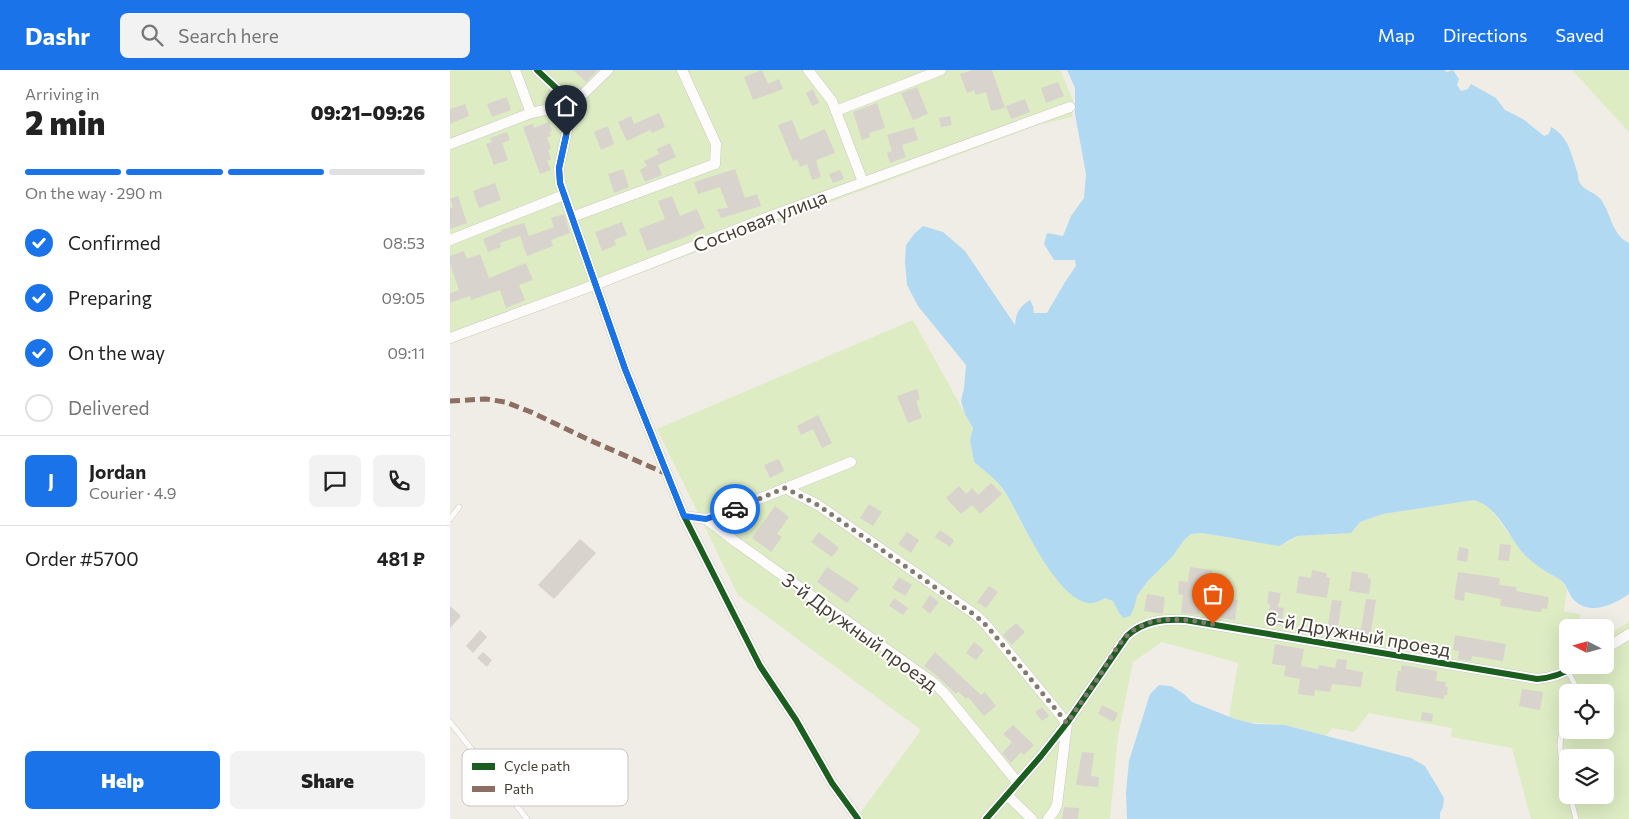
<!DOCTYPE html>
<meta charset="utf-8">
<style>
:root{--surface:#fff;--page:#f2f2f2;--text:#222;--muted:#767676;--line:#e0e0e0;--accent:#1a73e8}
body{margin:0;font-family:Commissioner,sans-serif;background:var(--page);color:var(--text);height:100vh;display:flex;flex-direction:column;font-size:19px;white-space:nowrap}
*{box-sizing:border-box;margin:0}
p{font-size:16px;color:var(--muted)}
.icon{flex:none;width:28px;height:28px;fill:none;stroke:currentColor;stroke-width:2;stroke-linecap:round;stroke-linejoin:round}
.map{position:relative;flex:1;overflow:hidden}
.drawer{display:flex;flex-direction:column;background:var(--surface);width:450px}
.drawer>*{flex:none}
.needle{width:32px;rotate:276deg}
.tools{position:absolute;left:1109px;top:549px;display:grid;gap:10px}
.tools a{display:grid;place-items:center;width:55px;height:55px;border-radius:8px;background:var(--surface);box-shadow:0 5px 20px #0002;font-size:25px}
.pin{position:absolute;display:grid;place-items:center;width:42px;height:42px;color:#fff;margin:-51px -21px;border-radius:50% 50% 50% 0;rotate:-45deg;box-shadow:0 0 5px #0007}
.pin .icon{rotate:45deg}
.courier{position:absolute;display:grid;place-items:center;width:50px;height:50px;margin:-25px;border:4px solid #1a73e8;border-radius:50%;background:#fff;color:#222;box-shadow:0 1px 6px #0007}
.headline em{font-style:normal;font-weight:800}
.headline div{display:flex;flex-direction:column-reverse}
.headline{display:flex;align-items:center;justify-content:space-between;height:85px;padding:0 25px}
h1{font-size:32px;font-weight:800;line-height:38px}
.bar{display:grid;grid-template-columns:repeat(4,1fr);gap:8px 5px;align-content:center;height:60px;padding:0 25px}
.bar i{height:6px;border-radius:4px;background:var(--line)}
.bar .current{background:var(--accent)}
.bar p{grid-column:span 4}
.line{display:flex;align-items:center;gap:12px;padding:0 25px;border-top:1px solid var(--line)}
.line div{flex:1}
.round{display:grid;place-items:center;flex:none;width:52px;height:52px;border-radius:8px;background:var(--page)}
ol{padding:0 25px;list-style:none}
li{display:flex;align-items:center;gap:15px;height:55px}
li p{margin-inline-start:auto}
li .icon{padding:5px;border-radius:50%;background:var(--accent);color:#fff;stroke-width:4}
li:last-child{color:var(--muted)}
li i{width:28px;height:28px;border:2px solid var(--line);border-radius:50%}
.primary-button{display:flex;gap:10px;margin-top:auto;padding:10px 25px}
.primary-button a{flex:1;height:58px;border-radius:8px;background:var(--accent);color:#fff;font-size:20px;font-weight:800;line-height:58px;text-align:center}
.primary-button a+a{background:var(--page);color:var(--text)}
header{display:flex;align-items:center;gap:30px;box-sizing:border-box;height:70px;padding:0 25px;background:var(--accent);color:#fff}
header strong{font-size:24px}
nav{display:flex;gap:28px;margin-inline-start:auto;font-size:18px}
.search{width:350px;height:45px;background:var(--page);display:flex;align-items:center;gap:12px;box-sizing:border-box;padding:0 18px;border-radius:8px;color:var(--muted);font-size:19px}
main{display:flex;flex:1;min-height:0}
.map>svg:first-child{display:block}
.green{fill:#ddecc3;fill-rule:evenodd}
.water{fill:#b2d9f2}
.building{fill:#d8d4cd}
.lines{fill:none;stroke-linecap:round;stroke-linejoin:round}
.lane-casing{stroke:#ccc9c3;stroke-width:6}
.street-casing{stroke:#ccc9c3;stroke-width:11}
.lane{stroke:#fdfcfb;stroke-width:5}
.street{stroke:#fdfcfb;stroke-width:10}
.quiet{stroke:#8d6e63;stroke-width:5;stroke-dasharray:10 5;stroke-linecap:butt}
.cycleway-casing{stroke:#fff;stroke-width:9}
.cycleway{stroke:#1b5e20;stroke-width:6}
.done{stroke:#827b72;stroke-width:5;stroke-dasharray:0 9}
.route{stroke:#1a73e8;stroke-width:6}
.labels{text-anchor:middle;stroke-width:4;stroke-linejoin:round;paint-order:stroke}
.street-label{font-size:19px;fill:#463e33;stroke:#fff}
.key{fill:#fff;stroke:#c8c5c2;stroke-width:1}
.key-label{font-size:14px;fill:#463e33}
</style>
<header>
<strong>Dashr</strong>
<div class="search"><svg class="icon" aria-label="search" viewBox="0 0 24 24"><circle cx="10" cy="10" r="6"/><path d="M15 15l6 6"/></svg>Search here</div>
<nav><a>Map</a><a>Directions</a><a>Saved</a></nav>
</header>
<main>
<section class="drawer">
<div class="headline"><div><h1>2 min</h1><p>Arriving in</p></div><em>09:21–09:26</em></div>
<div class="bar"><i class="current"></i><i class="current"></i><i class="current"></i><i></i><p>On the way · 290 m</p></div>
<ol>
<li><svg class="icon" aria-label="check" viewBox="0 0 24 24"><path d="M5 12l5 5 9-10"/></svg>Confirmed<p>08:53</p></li>
<li><svg class="icon" aria-label="check" viewBox="0 0 24 24"><path d="M5 12l5 5 9-10"/></svg>Preparing<p>09:05</p></li>
<li><svg class="icon" aria-label="check" viewBox="0 0 24 24"><path d="M5 12l5 5 9-10"/></svg>On the way<p>09:11</p></li>
<li><i></i>Delivered</li>
</ol>
<div class="line" style="height:90px"><b class="round" style="background:var(--accent);color:#fff">J</b><div><b>Jordan</b><p>Courier · 4.9</p></div><a class="round"><svg class="icon" aria-label="chat" viewBox="0 0 24 24"><path d="M4 5h16v11H9l-5 4z"/></svg></a><a class="round"><svg class="icon" aria-label="phone" viewBox="0 0 24 24"><path d="M5 4h4l2 5-3 2q2 4 5 5l2-3 5 2v4C11 20 4 13 5 4z"/></svg></a></div>
<div class="line" style="height:65px"><div>Order #5700</div><b>481 ₽</b></div>
<div class="primary-button"><a>Help</a><a>Share</a></div>
</section>
<div class="map">
<svg width="1179" height="749" viewBox="0 0 1179 749">
<rect width="100%" height="100%" fill="#f0ede6"/>
<g class="green">
<path d="M0,0h610l13,30 -1,17 -34,8 -588,219z"/>
<path d="M1122,0h57v62z"/>
<path d="M463,250l60,108 -3,12 4,22 21,17 11,14 18,35 33,52 41,22 7,-4 8,3 5,10 16,-3 3,-12 10,-14 26,-26 11,-16 7,-6 11,-1 28,5 57,5 10,-7 54,-3 9,-11 23,-8 91,-14 9,2 8,7 17,24 31,34 22,13 6,10 -3,21 16,3v13l-12,1v37h37v-28l24,-15v197h-98l-19,-71 -61,-11 1,-9 -83,-15 -15,19 -22,-4 -6,8c-14,-4 -28,-9 -42,-11 -19,-2 -37,-1 -55,-8l9,-54 -76,-21 -29,20 -15,74 -8,83h-254l65,-89 -183,-135 -81,-166zM1118,622h37v38h-37zM1118,688h37v37h-37z"/>
</g>
<g class="water">
<path d="M617,0h377l3,2 6,-2 6,9 -2,6 4,6 7,-2 3,-5 25,14 9,12 18,9 21,17 5,-2 2,-7c18,9 21,30 27,47 -1,17 17,16 24,27 9,14 11,35 27,42v351c-16,11 -39,22 -55,6 -5,-5 -7,-14 -12,-19 -3,-3 -7,-4 -10,-6 -9,-5 -18,-11 -25,-18 -18,-17 -27,-50 -53,-57l-91,14 -23,8 -9,11 -54,3 -18,10 -77,-13 -11,1 -7,6 -11,16 -26,26 -10,14 -3,12 -4,8 -7,2 -5,-7 -5,-10 -8,-3c-5,3 -11,6 -17,5 -32,-5 -66,-82 -81,-108 -8,-14 -21,-23 -33,-33l-4,-22 3,-12 -8,-14 -4,-13 3,-13 2,-23 -48,-59 -11,-21 -2,-23 1,-17 8,-11 9,-8 20,6 22,19 50,74c1,-12 4,-18 15,-25l3,6 1,7h13l18,-31 11,-16 -1,-6h-21l-10,-16 3,-11 16,3 8,-20 13,-18 2,-24 -11,-60v-26z"/>
<path d="M709,615l12,1 13,8 8,8 43,17 20,5 30,1 126,33 14,8 19,32 -1,9 -3,6v6h-313l-1,-27 3,-31 21,-67z"/>
</g>
<g class="building">
<path d="M123,0h23l1,1 -11,11z"/>
<path d="M312,0l6,14 11,-5 4,10 -30,11 -9,-23z"/>
<path d="M523,0h19l13,38 -14,3 -5,-19 -10,3 -2,-5 -7,3 -7,-19z"/>
<path d="M608,12l6,14 -18,7 -5,-15z"/>
<path d="M467,17l11,27 -15,6 -12,-27z"/>
<path d="M363,19l6,14 -7,3 -6,-13z"/>
<path d="M57,27l4,13 -19,7 -5,-13z"/>
<path d="M575,29l5,13 -19,7 -5,-13z"/>
<path d="M427,33l8,25 -16,5 1,4 -8,3 -9,-28z"/>
<path d="M15,34l4,12 -19,8v-15z"/>
<path d="M209,43l6,14 -13,6 -2,-3 -23,11 -9,-19 13,-6 3,8z"/>
<path d="M500,46l2,9 -11,2 -2,-9z"/>
<path d="M342,50l8,20 25,-11 10,24 -19,7 5,17 -9,3 -5,-16 -7,3 -3,-8 -4,2 -15,-36z"/>
<path d="M99,52l3,9 -3,1 2,4 -4,1 4,12 -3,1 3,9 -4,2 4,9 -11,4 -17,-47 10,-3 1,4z"/>
<path d="M158,56l6,18 -13,6 -7,-18z"/>
<path d="M464,57l4,13 -16,5 4,12 -16,6 -3,-10 5,-2 -5,-16z"/>
<path d="M57,62l3,8 -8,3 6,17 -14,5 -8,-21 6,-2 -2,-4z"/>
<path d="M220,73l6,14 -18,8 4,10 -17,7 -5,-12 7,-4 -3,-5 15,-7 -2,-5z"/>
<path d="M173,99l6,18 -15,6 -6,-19z"/>
<path d="M285,99l10,29 12,-4 4,12 -40,12 -4,-9 11,-1 -8,-21 -22,7 -4,-12z"/>
<path d="M390,100l4,9 -11,4 -4,-9z"/>
<path d="M45,113l6,17 -22,8 -6,-17z"/>
<path d="M8,126l9,27 -17,6v-21l3,-1 -3,-8z"/>
<path d="M222,126l8,20 17,-7 8,19 -22,10 -36,13 -8,-22 26,-10 -7,-18z"/>
<path d="M114,144l6,19 -19,7 2,6 -26,10 -7,-20 -20,7 1,4 -13,5 -5,-13 19,-8 -1,-1 23,-7 5,13 25,-9 -3,-9z"/>
<path d="M172,152l5,13 -13,5 2,5 -14,6 -7,-19z"/>
<path d="M14,181l3,8 13,-5 9,24 37,-15 7,17 -14,5 6,15 -19,8 -6,-18 -29,10 -1,-4 -20,7v-10l9,-3 -9,-26v-8z"/>
<path d="M467,319l3,10 -4,2 6,17 -14,5 -11,-27z"/>
<path d="M368,345l14,28 -10,5 -9,-19 -12,6 -4,-9z"/>
<path d="M329,389l5,12 -14,7 -6,-13z"/>
<path d="M541,413l11,11 -22,20 -8,-9 -11,9 -15,-16 13,-12 7,8 6,-6 6,7z"/>
<path d="M419,434l13,8 -9,14 -13,-8z"/>
<path d="M325,436l14,11 -12,17 5,3 -11,15 -19,-14z"/>
<path d="M490,460l14,10 -4,7 -15,-10z"/>
<path d="M369,462l20,16 -7,9 -21,-15z"/>
<path d="M457,462l12,8 -8,13 -13,-9z"/>
<path d="M130,469l16,14 -42,46 -16,-14z"/>
<path d="M1050,474l11,1 -2,16 -11,-1z"/>
<path d="M1009,477l10,2 -2,13 -10,-2z"/>
<path d="M377,497l32,21 -12,15 -30,-21z"/>
<path d="M740,497l22,3 -3,25 29,5 -3,20 -20,-3 2,-9 -16,-2 -2,9 -18,-2 2,-18 -5,-1 1,-13 9,1z"/>
<path d="M862,500l15,3 -1,4 4,1 -3,20 -31,-5 3,-17 12,2z"/>
<path d="M902,501l16,3v4l3,1 -2,15 -20,-3z"/>
<path d="M1008,502l42,6 -1,7 18,2 -1,4 33,6 -2,12 -5,-1 -1,4 -18,-2v-1l-23,-3 1,-7 -36,-7 -1,9 -10,-2z"/>
<path d="M449,507l13,8 -7,11 -13,-8z"/>
<path d="M539,516l9,6 -12,16 -9,-6z"/>
<path d="M819,521l12,2 -3,14 6,1 -3,18 -14,-3 3,-19h-3z"/>
<path d="M697,524l18,3 -2,17 -19,-3z"/>
<path d="M480,525l9,7 -9,12 -8,-7z"/>
<path d="M444,528l14,10 -5,7 -14,-9z"/>
<path d="M916,529l10,1 -7,43 -43,-6 6,-37 10,1 -4,25 23,3z"/>
<path d="M0,536l11,10 -11,12z"/>
<path d="M566,553l9,9 -13,13 -9,-10z"/>
<path d="M30,560l7,7 -14,16 -7,-7z"/>
<path d="M1005,565l51,9 -3,17 -31,-5 -1,5 -13,-2 1,-8 -6,-1z"/>
<path d="M524,572l10,8 -8,10 -10,-7z"/>
<path d="M825,574l29,5 -3,17 17,3 1,-4 16,3 2,-9 10,1 -1,9 17,3 -2,15 -29,-3 -2,8 -15,-2 -1,6 -16,-2 2,-15 -16,-3 2,-10 -14,-2z"/>
<path d="M33,582l9,8 -5,7 -10,-9z"/>
<path d="M485,582l46,43 4,-3 11,14 -12,10 -16,-19 -2,2 -8,-8 -2,3 -20,-19 -12,-9z"/>
<path d="M952,595l35,6 -1,10 10,1 -1,5h3l-1,8h-3v4l-49,-8 3,-20h3z"/>
<path d="M1072,619l21,3 -3,18 -21,-4z"/>
<path d="M652,635l16,8 -4,9 -16,-8z"/>
<path d="M592,637l7,9 -7,5 -7,-9z"/>
<path d="M972,642l11,2 -1,8 -11,-2z"/>
<path d="M563,655l21,20 -10,10 -3,-3 -10,11 -9,-10 10,-11 -9,-8z"/>
<path d="M632,682l12,1 -3,23 8,1 -1,10 -22,-2z"/>
<path d="M614,737l15,1 -1,11h-16z"/>
</g>
<g class="lines">
<g class="lane-casing">
<g id="lane">
<path d="M0,449l9,-12"/>
<path d="M1118,601l7,14 1,7"/>
<path d="M1118,645c-13,30 -8,38 0,68"/>
<path d="M0,652l77,97"/>
<path d="M1120,725l6,24"/>
</g>
</g>
<g class="street-casing">
<g id="street">
<path d="M65,0l16,43"/>
<path d="M87,0l36,34 -14,64 1,15 65,186 59,147 76,150 36,54 36,63 26,36"/>
<path d="M358,0l24,31 31,81"/>
<path d="M386,41l105,-41"/>
<path d="M0,74l81,-31 42,-9 35,-34"/>
<path d="M122,147l143,-53 1,-20 -34,-74"/>
<path d="M0,170l114,-45"/>
<path d="M0,268l147,-54 174,-68 299,-109"/>
<path d="M335,418l33,17 158,110 11,11 80,97 -10,82 -3,6 -6,8"/>
<path d="M234,446l22,3 28,-10 117,-47"/>
<path d="M256,449l30,23 198,141 12,12 72,88"/>
<path d="M1155,579l24,-15"/>
<path d="M557,725l25,24"/>
<path d="M536,749l55,-63 26,-33 60,-87c16,-15 37,-17 58,-16l352,59c16,-1 28,-6 42,-14"/>
</g>
</g>
<use href="#lane" class="lane"/>
<use href="#street" class="street"/>
<path class="quiet" d="M0,331l36,-2 19,3 26,10 56,27 80,35"/>
<g class="cycleway-casing">
<g id="cycleway">
<path d="M87,0l36,34 -14,64 1,15 65,186 59,147 76,150 36,54 36,63 26,36"/>
<path d="M536,749l55,-63 26,-33 60,-87c16,-15 37,-17 58,-16l352,59c16,-1 28,-6 42,-14"/>
</g>
</g>
<use href="#cycleway" class="cycleway"/>
</g>
<g class="lines">
<path class="done" d="M285,439l50,-21 33,17 158,111 11,10 80,97c11,-16 22,-32 33,-48 11,-17 21,-40 41,-49 22,-11 48,-6 72,-2"/>
<path class="route" d="M116,66l-7,32 1,15 65,186 59,147 22,3 29,-10"/>
</g>
<g class="labels">
<g class="street-label">
<text transform="translate(310 151) rotate(-21)" y="7">Сосновая улица</text>
<text transform="translate(410 562) rotate(36)" y="7">3-й Дружный проезд</text>
<text transform="translate(908 564) rotate(10)" y="7">6-й Дружный проезд</text>
</g>
</g>
<rect x="12" y="679" width="166" height="57" rx="8" class="key"/>
<rect x="22" y="693" width="23" height="7" fill="#1b5e20"/>
<rect x="22" y="716" width="23" height="6" fill="#8d6e63"/>
<g class="key-label">
<text x="54" y="701">Cycle path</text>
<text x="54" y="724">Path</text>
</g>
</svg>
<div class="tools">
<a><svg class="needle" viewBox="-14 -14 28 28"><path d="M0-13l5 13h-10z" fill="#e53935"/><path d="M0 13l5-13h-10z" fill="#767676"/></svg></a>
<a><svg class="icon" aria-label="locate" viewBox="0 0 24 24"><circle cx="12" cy="12" r="6"/><path d="M12 2v4M12 18v4M2 12h4M18 12h4"/></svg></a>
<a><svg class="icon" aria-label="layers" viewBox="0 0 24 24"><path d="M12 4l9 5-9 5-9-5zM3 14l9 5 9-5"/></svg></a>
</div>
<div class="pin" style="left:763px;top:554px;background:#ea580c"><svg class="icon" aria-label="bag" viewBox="0 0 24 24"><path d="M5 8h14l-1 12H6zM9 8a3 3 0 0 1 6 0"/></svg></div>
<div class="pin" style="left:116px;top:66px;background:#1f2937"><svg class="icon" aria-label="home" viewBox="0 0 24 24"><path d="M3 11l9-7 9 7M6 9v11h12V9"/></svg></div>
<div class="courier" style="left:285px;top:439px"><svg class="icon" aria-label="car" viewBox="0 0 24 24"><path d="M5 17H2v-5l4-1 3-4h7l3 4 3 1v5h-3M9 17h6M6 11h13"/><circle cx="7" cy="17" r="2"/><circle cx="17" cy="17" r="2"/></svg></div>
</div>
</main>
